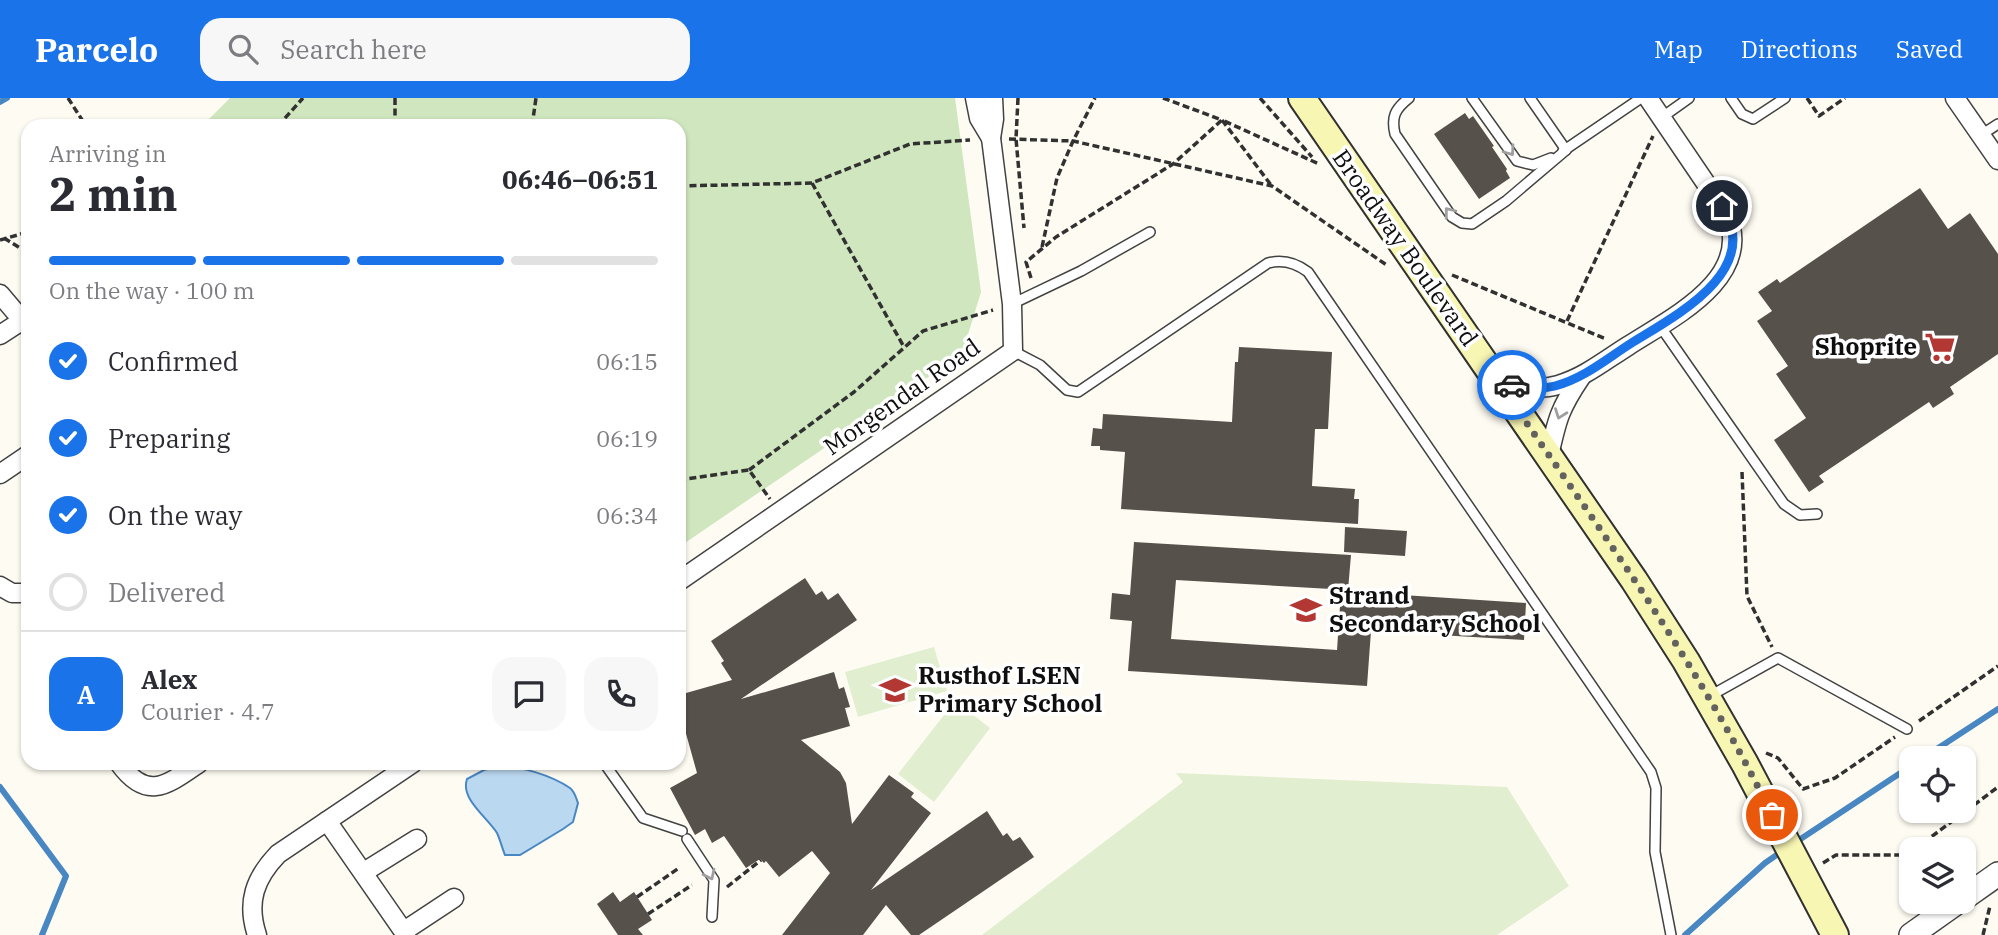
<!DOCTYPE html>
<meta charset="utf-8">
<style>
:root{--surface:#fff;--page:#f7f7f7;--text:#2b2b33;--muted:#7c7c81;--line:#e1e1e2;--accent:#1a73e8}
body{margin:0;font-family:"IBM Plex Serif",serif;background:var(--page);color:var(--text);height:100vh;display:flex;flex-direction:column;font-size:26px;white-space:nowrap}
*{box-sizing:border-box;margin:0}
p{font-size:23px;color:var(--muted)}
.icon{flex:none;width:38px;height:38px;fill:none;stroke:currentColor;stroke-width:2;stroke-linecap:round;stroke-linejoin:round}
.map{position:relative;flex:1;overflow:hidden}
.sheet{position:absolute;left:21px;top:21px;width:665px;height:651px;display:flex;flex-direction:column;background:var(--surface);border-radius:21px;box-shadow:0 2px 5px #0004}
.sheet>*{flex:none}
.controls{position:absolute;left:1899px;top:648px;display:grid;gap:14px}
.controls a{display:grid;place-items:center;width:77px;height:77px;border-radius:14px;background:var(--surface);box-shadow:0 2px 5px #0004;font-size:35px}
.pin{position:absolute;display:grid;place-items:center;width:60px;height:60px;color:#fff;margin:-30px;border:4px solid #fff;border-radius:50%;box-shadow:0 2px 7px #0007}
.courier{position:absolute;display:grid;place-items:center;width:70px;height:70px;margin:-35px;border:5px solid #1a73e8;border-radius:50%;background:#fff;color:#222;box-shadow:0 2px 9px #0007}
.overview em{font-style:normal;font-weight:800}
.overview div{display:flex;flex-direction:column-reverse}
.overview{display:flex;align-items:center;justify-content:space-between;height:119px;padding:0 28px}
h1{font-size:46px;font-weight:800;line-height:52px}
.bar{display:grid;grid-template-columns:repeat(4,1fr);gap:10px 7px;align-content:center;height:84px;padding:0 28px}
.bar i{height:9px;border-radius:5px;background:var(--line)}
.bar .current{background:var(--accent)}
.bar p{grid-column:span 4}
.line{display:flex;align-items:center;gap:18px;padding:0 28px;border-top:2px solid var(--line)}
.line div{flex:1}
.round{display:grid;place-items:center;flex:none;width:74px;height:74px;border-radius:21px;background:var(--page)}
ol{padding:0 28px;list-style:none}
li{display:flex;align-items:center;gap:21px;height:77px}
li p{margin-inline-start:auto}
li .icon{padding:7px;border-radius:50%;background:var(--accent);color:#fff;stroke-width:4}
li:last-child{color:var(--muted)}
li i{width:38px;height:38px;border:4px solid var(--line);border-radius:50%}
header{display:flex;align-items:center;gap:42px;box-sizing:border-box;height:98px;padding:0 35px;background:var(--accent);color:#fff}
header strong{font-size:33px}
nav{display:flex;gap:38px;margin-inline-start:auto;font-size:24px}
.search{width:490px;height:63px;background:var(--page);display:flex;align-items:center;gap:18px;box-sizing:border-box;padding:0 24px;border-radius:21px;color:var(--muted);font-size:26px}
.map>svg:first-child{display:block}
.green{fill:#cfe6be}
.pitch{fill:#e1eecf}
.water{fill:#bbd8f1;stroke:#4887c2;stroke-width:2}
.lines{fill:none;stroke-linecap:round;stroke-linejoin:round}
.stream{stroke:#4887c2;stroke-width:6}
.building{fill:#57514c}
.service-casing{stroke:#424242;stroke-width:12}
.minor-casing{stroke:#424242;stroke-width:21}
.tertiary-casing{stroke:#424242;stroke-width:26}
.secondary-casing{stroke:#313131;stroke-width:30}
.path{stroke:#313131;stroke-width:3.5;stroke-dasharray:7 3.5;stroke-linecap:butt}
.service{stroke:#fff;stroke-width:9}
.minor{stroke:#fff;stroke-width:18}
.tertiary{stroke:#fff;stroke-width:23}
.secondary{stroke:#f8f6b3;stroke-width:26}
.oneway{stroke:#9f9f9f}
.done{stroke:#63625e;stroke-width:7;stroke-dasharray:0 12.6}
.route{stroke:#1a73e8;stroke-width:9}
.labels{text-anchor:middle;stroke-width:7;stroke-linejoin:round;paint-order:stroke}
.street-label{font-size:24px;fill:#0f0f0f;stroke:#fff}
.poi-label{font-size:24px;font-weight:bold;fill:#0f0f0f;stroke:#fff;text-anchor:start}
</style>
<header>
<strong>Parcelo</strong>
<div class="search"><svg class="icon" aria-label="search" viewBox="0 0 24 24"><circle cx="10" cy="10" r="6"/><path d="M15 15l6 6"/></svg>Search here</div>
<nav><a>Map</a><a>Directions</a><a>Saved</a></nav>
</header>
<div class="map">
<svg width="1998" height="837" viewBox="0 0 1998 837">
<rect width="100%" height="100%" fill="#fefcf2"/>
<path class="green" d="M230,0h725l26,194 -19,62 -283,193v-421h-477z"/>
<g class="pitch">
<path d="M934,549l13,44 -89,26 -13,-45z"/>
<path d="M955,603l35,27 -56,74 -36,-28z"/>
<path d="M1176,675l331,14 62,99 -72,49h-515l201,-153z"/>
</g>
<path class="water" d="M498,668c22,0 53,9 72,22 5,4 6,10 8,15l-5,19 -10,7 -43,26h-15c-3,-7 -5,-16 -8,-22 -10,-16 -37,-34 -30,-54l17,-9z"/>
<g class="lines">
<g class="stream">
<path d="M0,4l7,-4"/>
<path d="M1923,660l75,-49"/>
<path d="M0,689l66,89 -24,59"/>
<path d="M1793,746l118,-78"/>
<path d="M1685,837l80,-72 19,-13"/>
</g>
</g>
<g class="building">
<path d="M1465,15l4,6 4,-3 21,30 -2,1 15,22 -1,2 4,7 -31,21 -45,-65z"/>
<path d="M1920,90l28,41 22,-16 28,41v100l-48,33 4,7 -21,14 -4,-6 -110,74 5,6 -15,10 -35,-52 32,-22 -30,-44 12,-8 -31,-45 15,-10 -14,-19 19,-13 3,4z"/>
<path d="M1239,249l93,5 -4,77h-13l-3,57 43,3 -1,10h5l-1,25 -237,-15 4,-57 -25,-2v-4h-9l2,-18 9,1 1,-15 129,8 3,-60h3z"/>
<path d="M1345,429l62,4 -2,25 -61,-4z"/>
<path d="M1134,444l217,13 -3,35 -172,-10 -5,59 166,11 4,-59 185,12 -2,37 -153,-9 -4,55 -239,-15 4,-50 -22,-2 2,-26 18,2z"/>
<path d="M805,480l11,17 6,-4 6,9 10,-7 19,27 -116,79 93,-27 5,17 5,-2 6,20 -5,1 5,18 -49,14 39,32 6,11 6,41 37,-49 25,18 -3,4 20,16 -60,77 116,-79 16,25 4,-3 6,8 7,-4 14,20 -115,78h-8l-25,-30 -23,30h-81l48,-62 -18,-22 -33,26 -13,-16 -2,2 -4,-4 -14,9 -22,-32 -12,7 -7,-14 -10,6 -25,-47 27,-15 -12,-43 -6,2v-37l53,-15 -11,-17 3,-2 -13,-20z"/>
<path d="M613,794l7,10 14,-10 18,28 -14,9 5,6h-25l-21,-31z"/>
</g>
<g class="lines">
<g class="service-casing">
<g id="service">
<path d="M1409,0c-14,11 -18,19 -14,36l57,83 10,6 10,1 34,-23 60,-51"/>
<path d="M1472,0l45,63 16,4 18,-7"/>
<path d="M1530,0l36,52"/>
<path d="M1731,0l11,16 11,5 32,-21"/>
<path d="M1661,20l28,-20"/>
<path d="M1981,37l17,-11"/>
<path d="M1563,53l78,-53"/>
<path d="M1012,206l69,-33 69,-39"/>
<path d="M1660,228l124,178 16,11 17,-1"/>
<path d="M1013,253l27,14 27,25 11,2 190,-129c15,-4 28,0 40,9l343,500 5,16 -1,64 16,83"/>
<path d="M1708,599l70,-39 129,71"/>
<path d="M604,665l39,55 39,13"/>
<path d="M687,741l27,41 -2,37"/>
</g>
</g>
<g class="minor-casing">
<g id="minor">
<path d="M975,0l4,20 12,20"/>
<path d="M1955,0l43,62"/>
<path d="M0,196l28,33"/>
<path d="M0,237l23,-15"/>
<path d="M1499,285c20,3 39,8 59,2 27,-8 46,-24 70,-39 43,-28 128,-68 98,-133l-78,-115"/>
<path d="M1549,358c8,-37 11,-48 32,-79"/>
<path d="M0,376l28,-19"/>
<path d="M679,483l334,-230 -1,-47 -21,-166 3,-19 -1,-21"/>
<path d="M0,488l12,7h16"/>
<path d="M119,665c28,39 48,22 80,0"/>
<path d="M327,723l79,114"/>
<path d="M364,774l53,-33"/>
<path d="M404,833l50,-33"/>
<path d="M257,837c-11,-33 -2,-57 21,-81l135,-91"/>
</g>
</g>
<g class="tertiary-casing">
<g id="tertiary">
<path d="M1964,800l34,-24"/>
<path d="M1911,837l48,-34"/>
</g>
</g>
<g class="secondary-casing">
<path id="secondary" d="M1302,0l332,482 52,81 59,103 90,171"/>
</g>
<g class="path">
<path d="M68,0l18,28"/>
<path d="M395,0v28"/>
<path d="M1018,0l-2,41 8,89"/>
<path d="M1163,0l59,22 49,65"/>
<path d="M1260,0l52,59"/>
<path d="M1807,0l12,18 26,-18"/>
<path d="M278,28l25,-28"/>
<path d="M532,28l4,-28"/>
<path d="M1009,41l64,2 199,45 116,80"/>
<path d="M812,85l92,164"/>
<path d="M679,88l133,-3 98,-39 60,-4"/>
<path d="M4,140l24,15"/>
<path d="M0,142l28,-8"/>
<path d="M1042,149l15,-69 16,-37 22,-43"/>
<path d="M1452,177l154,64"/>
<path d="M1031,180l-5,-16 30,-25 117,-73 49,-44 97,44"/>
<path d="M1567,223l86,-185"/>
<path d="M749,372l105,-78 69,-61 70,-21"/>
<path d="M1742,374l5,124 25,51"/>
<path d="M679,382l70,-10 21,29"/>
<path d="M1919,623l79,-55"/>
<path d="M1766,655l12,5 25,31 32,-11 60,-41"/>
<path d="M1915,751l83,-62"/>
<path d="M1823,765l13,-8h71l4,-4"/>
<path d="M727,789l34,-27"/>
<path d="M637,799l42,-29"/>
<path d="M648,816l44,-29"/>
<path d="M1983,837l7,-29"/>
</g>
<use href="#service" class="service"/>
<use href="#minor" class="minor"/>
<use href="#tertiary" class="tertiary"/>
<use href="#secondary" class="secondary"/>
</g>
<defs><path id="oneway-chevron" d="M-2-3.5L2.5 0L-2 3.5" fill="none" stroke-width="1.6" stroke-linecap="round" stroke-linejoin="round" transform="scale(1.75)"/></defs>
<g class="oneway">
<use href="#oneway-chevron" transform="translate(1510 53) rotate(54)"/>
<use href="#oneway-chevron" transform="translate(1449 114) rotate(-128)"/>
<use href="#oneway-chevron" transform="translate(1560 316) rotate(110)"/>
<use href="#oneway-chevron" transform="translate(710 777) rotate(64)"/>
</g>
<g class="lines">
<path class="done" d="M1512,287l-13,-2c96,140 199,279 273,432"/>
<path class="route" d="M1512,287c15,2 28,5 43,1 29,-8 50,-26 75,-42 45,-28 134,-73 92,-138"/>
</g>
<defs>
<g id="supermarket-bare" transform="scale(2.415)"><path d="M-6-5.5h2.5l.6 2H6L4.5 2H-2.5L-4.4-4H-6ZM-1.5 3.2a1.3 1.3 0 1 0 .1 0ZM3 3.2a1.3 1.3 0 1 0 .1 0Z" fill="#b33732" stroke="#fff" stroke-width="2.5" paint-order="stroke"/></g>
<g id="school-bare" transform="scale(2.415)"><path d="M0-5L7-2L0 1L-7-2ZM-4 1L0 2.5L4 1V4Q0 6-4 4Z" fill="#b33732" stroke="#fff" stroke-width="2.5" paint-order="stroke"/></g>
</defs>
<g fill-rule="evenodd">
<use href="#supermarket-bare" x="1940" y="249"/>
<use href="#school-bare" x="1306" y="512"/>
<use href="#school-bare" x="895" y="592"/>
</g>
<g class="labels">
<g class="street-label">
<text transform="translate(1405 150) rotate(55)" y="8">Broadway Boulevard</text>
<text transform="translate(902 299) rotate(-35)" y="8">Morgendal Road</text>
</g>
<g class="poi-label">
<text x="1917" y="257" text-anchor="end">Shoprite</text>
<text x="1329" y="506">Strand<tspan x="1329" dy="28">Secondary School</tspan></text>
<text x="918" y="586">Rusthof LSEN<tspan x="918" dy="28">Primary School</tspan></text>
</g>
</g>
</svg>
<div class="controls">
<a><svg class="icon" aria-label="locate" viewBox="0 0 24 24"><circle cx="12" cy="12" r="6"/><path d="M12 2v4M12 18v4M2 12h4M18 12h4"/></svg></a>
<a><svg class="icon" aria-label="layers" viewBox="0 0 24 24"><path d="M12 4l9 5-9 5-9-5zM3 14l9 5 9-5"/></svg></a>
</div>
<div class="pin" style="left:1772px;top:717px;background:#ea580c"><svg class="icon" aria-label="bag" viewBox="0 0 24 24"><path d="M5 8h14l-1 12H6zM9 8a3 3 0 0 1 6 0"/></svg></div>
<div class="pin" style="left:1722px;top:108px;background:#1f2937"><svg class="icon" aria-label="home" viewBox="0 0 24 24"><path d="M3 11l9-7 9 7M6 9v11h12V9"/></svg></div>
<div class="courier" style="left:1512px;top:287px"><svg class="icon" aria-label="car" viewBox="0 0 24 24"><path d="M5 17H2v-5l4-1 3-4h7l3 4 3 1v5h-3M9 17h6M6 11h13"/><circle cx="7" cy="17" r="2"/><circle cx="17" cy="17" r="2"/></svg></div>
<section class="sheet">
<div class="overview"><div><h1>2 min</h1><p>Arriving in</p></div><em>06:46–06:51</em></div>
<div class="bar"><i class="current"></i><i class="current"></i><i class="current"></i><i></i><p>On the way · 100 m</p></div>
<ol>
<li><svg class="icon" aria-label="check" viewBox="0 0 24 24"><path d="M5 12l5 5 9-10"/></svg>Confirmed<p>06:15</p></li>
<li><svg class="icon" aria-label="check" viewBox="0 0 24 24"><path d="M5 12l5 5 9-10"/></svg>Preparing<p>06:19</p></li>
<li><svg class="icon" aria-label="check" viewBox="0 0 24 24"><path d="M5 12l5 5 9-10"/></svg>On the way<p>06:34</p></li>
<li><i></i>Delivered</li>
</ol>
<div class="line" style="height:126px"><b class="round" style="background:var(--accent);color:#fff">A</b><div><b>Alex</b><p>Courier · 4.7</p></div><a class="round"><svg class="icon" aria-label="chat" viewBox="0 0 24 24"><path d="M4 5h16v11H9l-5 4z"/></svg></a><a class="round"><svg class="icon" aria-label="phone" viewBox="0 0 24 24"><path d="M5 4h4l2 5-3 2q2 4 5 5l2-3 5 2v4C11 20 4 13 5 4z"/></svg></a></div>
</section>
</div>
